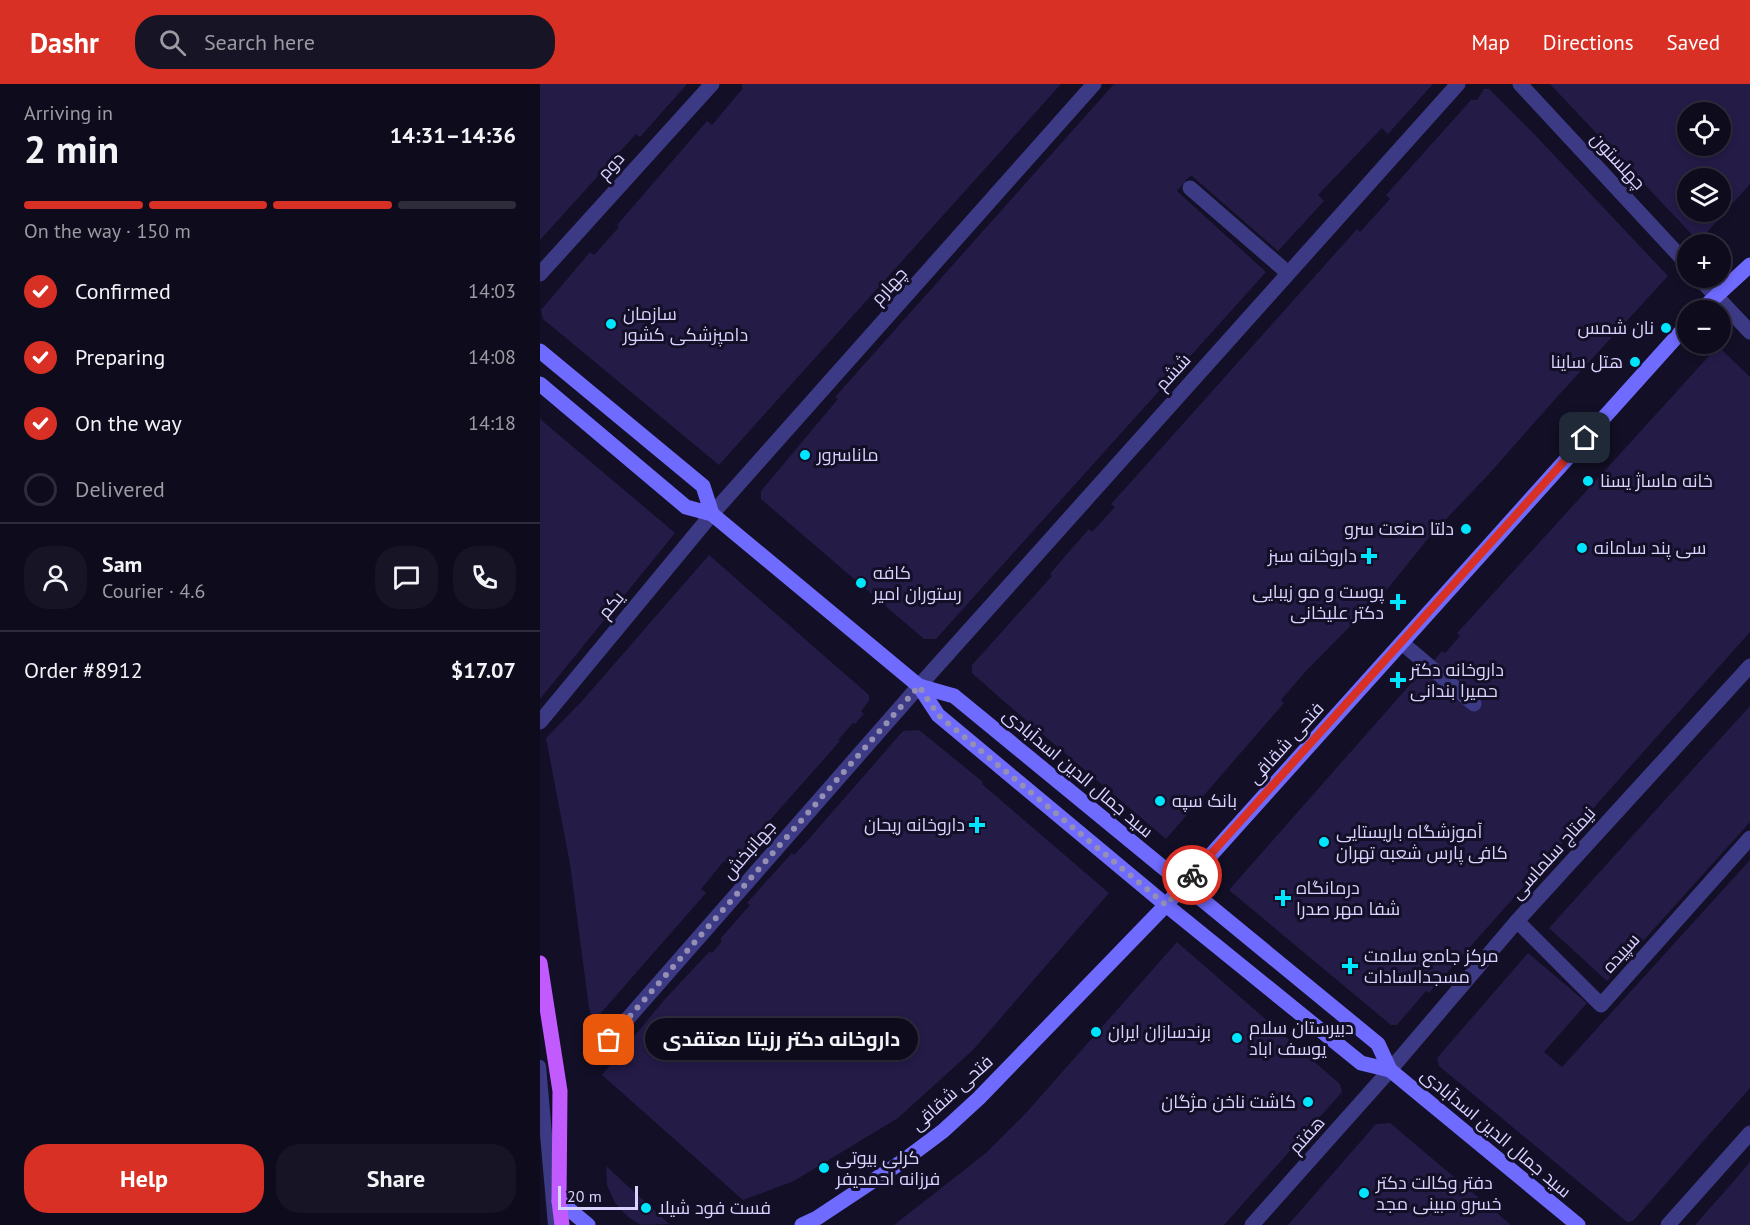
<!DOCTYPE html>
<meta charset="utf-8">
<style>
:root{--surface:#0e0b1c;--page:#171425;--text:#f1f3f6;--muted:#9b9ba3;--line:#2e2b3b;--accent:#d93025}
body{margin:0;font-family:"PT Sans",Cairo,sans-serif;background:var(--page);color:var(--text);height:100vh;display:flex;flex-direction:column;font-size:22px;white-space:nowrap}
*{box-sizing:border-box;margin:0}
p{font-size:20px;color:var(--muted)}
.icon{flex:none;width:33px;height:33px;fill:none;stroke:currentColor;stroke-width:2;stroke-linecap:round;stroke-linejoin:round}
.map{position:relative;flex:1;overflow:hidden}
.side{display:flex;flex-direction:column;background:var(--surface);width:540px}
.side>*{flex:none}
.controls{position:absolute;left:1137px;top:18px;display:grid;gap:12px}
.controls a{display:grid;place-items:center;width:54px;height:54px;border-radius:50%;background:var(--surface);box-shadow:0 3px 9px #0003,0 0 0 2px var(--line);font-size:30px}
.scale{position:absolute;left:18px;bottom:15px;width:80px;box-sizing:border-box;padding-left:6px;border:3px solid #d9d4ff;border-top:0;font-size:16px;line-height:21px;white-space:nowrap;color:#d9d4ff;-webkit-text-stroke:4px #130f26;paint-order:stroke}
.pin{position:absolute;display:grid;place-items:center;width:51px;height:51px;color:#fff;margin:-26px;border-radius:12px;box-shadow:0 3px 9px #0006}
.courier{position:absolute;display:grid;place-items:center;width:60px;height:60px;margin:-30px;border:4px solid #d93025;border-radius:50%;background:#fff;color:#222;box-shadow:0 2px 8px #0007}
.bubble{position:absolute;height:42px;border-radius:21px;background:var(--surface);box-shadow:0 3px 9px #0003,0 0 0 2px var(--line);font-size:20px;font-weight:700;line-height:42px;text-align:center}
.head em{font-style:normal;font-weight:700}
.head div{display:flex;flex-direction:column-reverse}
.head{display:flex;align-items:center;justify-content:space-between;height:102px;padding:0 24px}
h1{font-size:39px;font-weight:700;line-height:45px}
.bar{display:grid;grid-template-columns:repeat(4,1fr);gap:9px 6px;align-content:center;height:72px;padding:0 24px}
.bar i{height:8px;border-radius:4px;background:var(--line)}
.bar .active{background:var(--accent)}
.bar p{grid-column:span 4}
.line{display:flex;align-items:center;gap:15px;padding:0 24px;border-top:2px solid var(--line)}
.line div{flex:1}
.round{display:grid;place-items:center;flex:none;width:63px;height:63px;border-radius:24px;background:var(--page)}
ol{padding:0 24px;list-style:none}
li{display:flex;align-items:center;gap:18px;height:66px}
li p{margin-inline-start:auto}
li .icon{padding:6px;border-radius:50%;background:var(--accent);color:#fff;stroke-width:4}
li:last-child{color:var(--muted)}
li i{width:33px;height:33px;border:3px solid var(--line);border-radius:50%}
.cta{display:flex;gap:12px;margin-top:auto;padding:12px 24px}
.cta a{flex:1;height:69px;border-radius:24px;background:var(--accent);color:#fff;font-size:24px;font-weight:700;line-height:69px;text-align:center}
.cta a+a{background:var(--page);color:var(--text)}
header{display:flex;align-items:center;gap:36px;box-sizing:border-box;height:84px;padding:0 30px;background:var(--accent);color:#fff}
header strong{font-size:28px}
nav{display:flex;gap:33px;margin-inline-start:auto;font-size:21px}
.search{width:420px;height:54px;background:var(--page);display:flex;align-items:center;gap:15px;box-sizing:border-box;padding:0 21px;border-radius:24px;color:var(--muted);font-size:22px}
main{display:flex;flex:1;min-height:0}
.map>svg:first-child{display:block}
.building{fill:#241b47;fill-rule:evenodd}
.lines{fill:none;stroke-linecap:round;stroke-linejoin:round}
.lane{stroke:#3d3a85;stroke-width:12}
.street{stroke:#3d3a85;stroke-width:15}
.secondary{stroke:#6f6bff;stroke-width:15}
.primary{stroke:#c25bff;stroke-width:15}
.done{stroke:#948fb3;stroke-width:6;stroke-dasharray:0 10.8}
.route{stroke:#d93025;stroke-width:8}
.poi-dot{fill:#00e5ff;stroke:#130f26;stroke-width:2}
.labels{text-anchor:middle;stroke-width:6;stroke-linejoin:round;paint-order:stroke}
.street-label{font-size:18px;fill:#d9d4ff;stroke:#130f26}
.poi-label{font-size:18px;fill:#d9d4ff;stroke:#130f26;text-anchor:start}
</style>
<header>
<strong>Dashr</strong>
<div class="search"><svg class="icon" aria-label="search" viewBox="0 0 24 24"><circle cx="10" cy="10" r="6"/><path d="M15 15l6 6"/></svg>Search here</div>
<nav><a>Map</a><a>Directions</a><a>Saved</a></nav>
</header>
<main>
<section class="side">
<div class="head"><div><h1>2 min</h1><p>Arriving in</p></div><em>14:31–14:36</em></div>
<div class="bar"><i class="active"></i><i class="active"></i><i class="active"></i><i></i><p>On the way · 150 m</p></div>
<ol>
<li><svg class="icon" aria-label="check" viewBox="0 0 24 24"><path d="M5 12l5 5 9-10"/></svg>Confirmed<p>14:03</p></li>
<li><svg class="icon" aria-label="check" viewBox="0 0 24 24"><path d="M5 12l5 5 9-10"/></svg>Preparing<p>14:08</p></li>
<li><svg class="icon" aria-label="check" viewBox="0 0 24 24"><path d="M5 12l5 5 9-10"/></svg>On the way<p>14:18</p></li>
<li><i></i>Delivered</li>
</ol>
<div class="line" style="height:108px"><a class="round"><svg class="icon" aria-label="person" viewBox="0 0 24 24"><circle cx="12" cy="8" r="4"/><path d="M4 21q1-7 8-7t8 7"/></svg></a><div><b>Sam</b><p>Courier · 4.6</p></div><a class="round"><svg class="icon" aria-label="chat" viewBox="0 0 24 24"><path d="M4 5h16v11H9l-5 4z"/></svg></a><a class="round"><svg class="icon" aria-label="phone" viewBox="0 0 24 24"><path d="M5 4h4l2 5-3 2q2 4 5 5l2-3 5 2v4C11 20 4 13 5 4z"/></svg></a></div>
<div class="line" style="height:78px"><div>Order #8912</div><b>$17.07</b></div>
<div class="cta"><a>Help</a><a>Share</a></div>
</section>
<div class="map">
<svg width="1210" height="1141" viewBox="0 0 1210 1141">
<rect width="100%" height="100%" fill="#130f26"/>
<g class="building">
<path d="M0,0h147l-47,53 -4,-3 -96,106z"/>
<path d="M203,0h318l-342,381 -176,-146 -2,-9 49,-58 4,3 25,-28 -2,-2 90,-104 5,4 31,-37 -2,-2z"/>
<path d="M574,0h319l-45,50 -6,-6 -64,67 6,6 -46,50 -86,-75 -3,1 -12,14 89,81 -330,367h-12l-163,-140v-8l77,-92 -3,-2z"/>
<path d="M1010,0h200v100l-50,56h-3zM1148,28h32v34h-32zM1148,94h32v34h-32z"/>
<path d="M944,5h5l48,48 131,139 -111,121 -68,77 -58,61 -42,52 -83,84 -25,29 3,3 -118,136 -159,-135 -35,-31v-8l80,-89 -2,-2 16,-19 23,-26 3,3 23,-25 -4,-3 28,-31 218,-244 3,3 30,-33 -4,-4 85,-95h6z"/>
<path d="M1178,262l32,31v255l-321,361 -3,-2 -29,34h-6l-162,-135 193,-219 7,-1 2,-6 11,-13 3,2 15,-17 -3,-3 12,-13z"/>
<path d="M0,335l135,114 -135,166z"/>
<path d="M169,471l160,140v6l-8,10 3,3 -9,10 -2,-1 -15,17 2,1 -94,106 2,2 -7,8 -3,-2 -9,10 -5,-4 -23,28 5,4 -113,129 -4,-14 -19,-144 -24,-126 36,-37z"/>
<path d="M1210,622v116l-143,159 -58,-53z"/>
<path d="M379,646l64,52 -1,2 127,109 -136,157 -75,68 -104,63 -51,19 -141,-125 63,-76 45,-48 2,2 10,-12 -2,-2 30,-34 -3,-2 45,-50 2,2 13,-14 96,-110z"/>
<path d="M1210,776v228l-117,133 -6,1 -188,-156 -2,-8 91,-105 59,50 -43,49 18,15z"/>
<path d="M637,858l163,142 2,8 -118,133h-330l92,-72 40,-40z"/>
<path d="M850,1039l45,38 76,64h-223l88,-101z"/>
<path d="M1210,1078v63h-55l38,-43z"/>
<path d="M66,1082l63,58 -28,1 -13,-8 -13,-14 -8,-18z"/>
</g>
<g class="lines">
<path class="lane" d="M0,982l14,159"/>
<g class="street">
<path d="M980,0l168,181"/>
<path d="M650,104l98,85"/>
<path d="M0,190l172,-190"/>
<path d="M1159,194l51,54"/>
<path d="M862,559l72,61"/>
<path d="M0,638l172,-208 382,-430"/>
<path d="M977,837l84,84 149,-167"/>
<path d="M69,956l310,-354 539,-602"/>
<path d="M712,1141l138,-155 127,-149 233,-255"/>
<path d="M1128,1141l82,-92"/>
</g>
<g class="secondary">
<path d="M1161,226l49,-45"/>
<path d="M0,267l163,135 9,28"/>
<path d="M0,300l146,123 26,7 207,172 19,29 228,190 195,158 29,7"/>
<path d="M379,602l35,10 424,348 12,26 188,155"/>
<path d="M19,1117l29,24"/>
<path d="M262,1141l15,-7 86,-57 40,-30 36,-33 187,-193 522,-581"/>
</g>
<path class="primary" d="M0,879l20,128 -1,110 3,24"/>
</g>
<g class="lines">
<path class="done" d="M69,956l310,-354 19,29 228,190 26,-30"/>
<path class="route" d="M652,791l393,-437"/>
</g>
<g class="poi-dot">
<circle cx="71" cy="240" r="6"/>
<circle cx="1126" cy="244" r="6"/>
<circle cx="1095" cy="278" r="6"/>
<circle cx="265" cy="371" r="6"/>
<circle cx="1048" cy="397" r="6"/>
<circle cx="926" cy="445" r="6"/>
<circle cx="1042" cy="464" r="6"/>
<path d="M826 463h6v6h6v6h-6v6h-6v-6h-6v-6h6z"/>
<circle cx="321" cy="499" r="6"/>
<path d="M855 509h6v6h6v6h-6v6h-6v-6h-6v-6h6z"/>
<path d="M855 587h6v6h6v6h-6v6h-6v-6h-6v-6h6z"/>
<circle cx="620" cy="717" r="6"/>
<path d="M434 732h6v6h6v6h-6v6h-6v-6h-6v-6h6z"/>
<circle cx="784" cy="758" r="6"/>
<path d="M740 805h6v6h6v6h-6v6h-6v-6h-6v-6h6z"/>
<path d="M807 873h6v6h6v6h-6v6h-6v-6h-6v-6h6z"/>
<circle cx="556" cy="948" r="6"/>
<circle cx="697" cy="954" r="6"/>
<circle cx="768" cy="1018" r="6"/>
<circle cx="284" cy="1084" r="6"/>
<circle cx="824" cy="1109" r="6"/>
<circle cx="106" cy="1124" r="6"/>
</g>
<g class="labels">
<g class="street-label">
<text transform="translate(1078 77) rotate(47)" y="6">چهلستون</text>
<text transform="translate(71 82) rotate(-48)" y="6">دوم</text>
<text transform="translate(349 202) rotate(-48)" y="6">چهارم</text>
<text transform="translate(633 288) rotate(-48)" y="6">ششم</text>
<text transform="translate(71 521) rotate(-50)" y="6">یکم</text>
<text transform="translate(746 659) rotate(-48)" y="6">فتحی شقاقی</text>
<text transform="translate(538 689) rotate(40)" y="6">سید جمال الدین اسدآبادی</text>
<text transform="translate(209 766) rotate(-49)" y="6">جهانبخش</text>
<text transform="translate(1013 769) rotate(-48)" y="6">نیمتاج سلماسی</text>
<text transform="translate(1081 869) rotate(-48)" y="6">سپیده</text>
<text transform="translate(412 1009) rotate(-42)" y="6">فتحی شقاقی</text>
<text transform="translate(956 1049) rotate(40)" y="6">سید جمال الدین اسدآبادی</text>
<text transform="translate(767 1051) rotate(-48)" y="6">هفتم</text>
</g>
<g class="poi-label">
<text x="83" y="236">سازمان<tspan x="83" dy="21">دامپزشکی کشور</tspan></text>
<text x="1114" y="250" text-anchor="end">نان شمس</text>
<text x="1083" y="284" text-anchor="end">هتل ساینا</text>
<text x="277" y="377">ماناسرور</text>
<text x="1060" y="403">خانه ماساژ یسنا</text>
<text x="914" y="451" text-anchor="end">دلتا صنعت سرو</text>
<text x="1054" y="470">سی پند سامانه</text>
<text x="817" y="478" text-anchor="end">داروخانه سبز</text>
<text x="333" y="495">کافه<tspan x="333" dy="21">رستوران امیر</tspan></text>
<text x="844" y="514" text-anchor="end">پوست و مو زیبایی<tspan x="844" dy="21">دکتر علیخانی</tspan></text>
<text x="870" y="592">داروخانه دکتر<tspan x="870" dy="21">حمیرا بندانی</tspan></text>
<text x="632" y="723">بانک سپه</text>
<text x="425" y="747" text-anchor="end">داروخانه ریحان</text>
<text x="796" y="754">آموزشگاه باریستایی<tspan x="796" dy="21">کافی پارس شعبه تهران</tspan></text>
<text x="756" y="810">درمانگاه<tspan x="756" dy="21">شفا مهر صدرا</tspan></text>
<text x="824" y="878">مرکز جامع سلامت<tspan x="824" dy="21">مسجدالسادات</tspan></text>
<text x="709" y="950">دبیرستان سلام<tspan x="709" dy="21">یوسف اباد</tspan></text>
<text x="568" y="954">برندسازان ایران</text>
<text x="756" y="1024" text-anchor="end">کاشت ناخن مژگان</text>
<text x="296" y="1080">کرلی بیوتی<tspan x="296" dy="21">فرزانه احمدیفر</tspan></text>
<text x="836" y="1105">دفتر وکالت دکتر<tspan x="836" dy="21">خسرو مبینی مجد</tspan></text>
<text x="118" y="1130">فست فود شیلا</text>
</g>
</g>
</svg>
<div class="controls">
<a><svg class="icon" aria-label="locate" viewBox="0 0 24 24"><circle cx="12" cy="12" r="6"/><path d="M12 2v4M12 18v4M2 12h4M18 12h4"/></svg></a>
<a><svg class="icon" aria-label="layers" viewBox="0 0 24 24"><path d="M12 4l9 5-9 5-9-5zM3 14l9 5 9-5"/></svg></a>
<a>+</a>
<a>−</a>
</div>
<div class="scale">20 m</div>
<div class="pin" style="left:69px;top:956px;background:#ea580c"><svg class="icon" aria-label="bag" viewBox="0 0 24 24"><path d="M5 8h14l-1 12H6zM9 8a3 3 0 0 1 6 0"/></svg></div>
<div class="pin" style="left:1045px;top:354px;background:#1f2937"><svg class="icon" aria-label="home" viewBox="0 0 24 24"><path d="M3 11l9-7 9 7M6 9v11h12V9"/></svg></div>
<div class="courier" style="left:652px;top:791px"><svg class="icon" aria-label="bike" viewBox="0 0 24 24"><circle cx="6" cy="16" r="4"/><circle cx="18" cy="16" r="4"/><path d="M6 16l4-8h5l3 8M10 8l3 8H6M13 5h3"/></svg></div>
<div class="bubble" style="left:105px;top:934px;width:273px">داروخانه دکتر رزیتا معتقدی</div>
</div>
</main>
